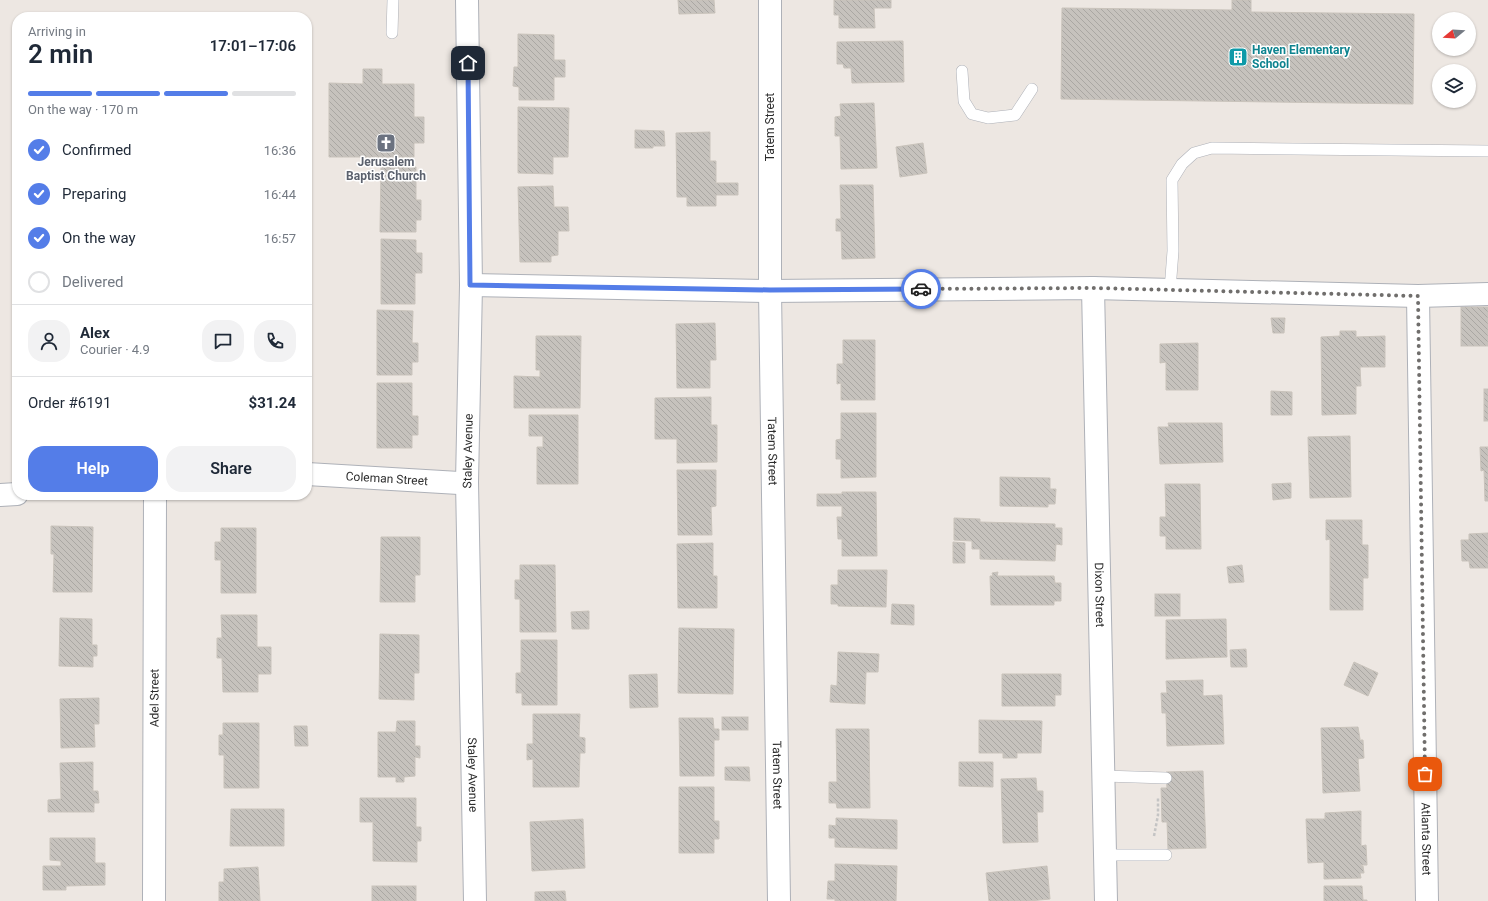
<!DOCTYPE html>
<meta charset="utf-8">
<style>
:root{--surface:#fff;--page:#f2f2f3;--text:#1f2937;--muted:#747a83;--line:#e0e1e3;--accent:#547de8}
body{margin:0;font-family:Roboto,sans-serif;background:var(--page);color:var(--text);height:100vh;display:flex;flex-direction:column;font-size:15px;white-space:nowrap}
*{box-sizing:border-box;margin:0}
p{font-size:13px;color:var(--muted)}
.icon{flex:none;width:22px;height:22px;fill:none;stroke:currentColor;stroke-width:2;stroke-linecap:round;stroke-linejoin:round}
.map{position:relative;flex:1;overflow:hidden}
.drawer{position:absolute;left:12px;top:12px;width:300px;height:488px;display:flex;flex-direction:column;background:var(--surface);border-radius:16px;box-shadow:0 1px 3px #0004}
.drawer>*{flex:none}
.needle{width:26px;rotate:252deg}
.tools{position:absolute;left:1432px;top:12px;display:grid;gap:8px}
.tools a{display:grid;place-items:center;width:44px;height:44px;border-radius:50%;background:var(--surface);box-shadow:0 1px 3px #0004;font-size:20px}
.pin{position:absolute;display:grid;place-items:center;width:34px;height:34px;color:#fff;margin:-17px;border-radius:8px;box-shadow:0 2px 6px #0006}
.courier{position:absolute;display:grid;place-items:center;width:40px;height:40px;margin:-20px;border:3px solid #547de8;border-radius:50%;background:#fff;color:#222;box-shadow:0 1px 5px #0007}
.overview em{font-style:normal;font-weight:600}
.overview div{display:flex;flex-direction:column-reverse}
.overview{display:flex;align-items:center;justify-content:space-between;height:68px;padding:0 16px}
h1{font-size:26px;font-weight:600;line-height:30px}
.bar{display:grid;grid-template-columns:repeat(4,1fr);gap:6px 4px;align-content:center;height:48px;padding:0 16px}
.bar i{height:5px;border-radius:3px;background:var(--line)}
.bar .selected{background:var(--accent)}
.bar p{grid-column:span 4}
.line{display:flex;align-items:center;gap:10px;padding:0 16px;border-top:1px solid var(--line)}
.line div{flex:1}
.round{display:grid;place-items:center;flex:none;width:42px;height:42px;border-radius:16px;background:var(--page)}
ol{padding:0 16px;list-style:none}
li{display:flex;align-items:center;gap:12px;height:44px}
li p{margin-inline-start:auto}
li .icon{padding:4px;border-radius:50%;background:var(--accent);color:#fff;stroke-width:4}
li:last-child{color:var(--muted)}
li i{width:22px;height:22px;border:2px solid var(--line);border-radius:50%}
.primary-button{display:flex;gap:8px;margin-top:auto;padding:8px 16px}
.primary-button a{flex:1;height:46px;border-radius:16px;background:var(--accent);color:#fff;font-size:16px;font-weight:600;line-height:46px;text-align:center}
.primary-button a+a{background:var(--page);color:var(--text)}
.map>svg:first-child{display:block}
.building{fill:url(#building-back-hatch);stroke:#c9c3bb}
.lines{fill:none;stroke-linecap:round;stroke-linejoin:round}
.lane-casing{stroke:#aeb1b8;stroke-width:12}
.street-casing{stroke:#aeb1b8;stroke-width:24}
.secondary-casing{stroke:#aeb1b8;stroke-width:24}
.path{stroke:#c4c4c4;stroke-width:2.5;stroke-dasharray:3 2;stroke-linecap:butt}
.lane{stroke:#fff;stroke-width:11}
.street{stroke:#fff;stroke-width:22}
.secondary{stroke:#fff;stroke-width:22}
.done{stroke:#706e6c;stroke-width:4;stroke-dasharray:0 7.2}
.route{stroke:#547de8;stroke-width:5}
.labels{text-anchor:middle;stroke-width:3;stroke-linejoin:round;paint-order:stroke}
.culture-label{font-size:12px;font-weight:bold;fill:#0d838f;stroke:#fff;text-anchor:start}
.street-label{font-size:12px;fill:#2d2d2d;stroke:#fff}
.worship-label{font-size:12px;font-weight:bold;fill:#5b616d;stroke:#fff}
</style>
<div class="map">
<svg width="1488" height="901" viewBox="0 0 1488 901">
<defs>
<pattern id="building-back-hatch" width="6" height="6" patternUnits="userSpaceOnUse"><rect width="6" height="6" fill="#c6c2bd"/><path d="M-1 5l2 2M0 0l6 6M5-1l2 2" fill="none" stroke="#aaa7a3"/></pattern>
</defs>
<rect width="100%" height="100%" fill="#ede7e2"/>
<g class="building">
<path d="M678,0h36l1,13 -36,1z"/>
<path d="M834,0h57v8h-17l1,20h-36v-13h-5z"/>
<path d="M1232,0h19v12l163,2 -1,90 -352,-5 1,-91 170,2z"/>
<path d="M518,34l36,1v25h11v17h-11v23h-35v-13l-6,-1 1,-19h4z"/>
<path d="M903,41l1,41 -52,1 -1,-15h-7l-1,-4h-6v-22z"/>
<path d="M363,69h19v15h32v33h10v26h-10v14h-85v-74l34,1z"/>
<path d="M874,103l3,65 -36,1 -1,-33h-5v-19l6,-1 -1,-12z"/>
<path d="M518,107l51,1 -1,49h-15v17l-35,-1z"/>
<path d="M635,130l29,1 1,15h-12v2h-18z"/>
<path d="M710,132v29h6v22h22v12h-22v11h-29v-9h-10l-1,-64z"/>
<path d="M923,143l4,30 -27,4 -4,-30z"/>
<path d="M381,167h35v33h5v20h-5v12h-36z"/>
<path d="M840,185h33l2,73 -33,1 -1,-28h-5v-12h5z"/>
<path d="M553,186l1,21h14l1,24h-11v24l-7,1v6h-31l-2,-75z"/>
<path d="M381,239l35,1v13h6v20h-7v31h-34z"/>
<rect x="1461" y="307" width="27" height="39"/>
<path d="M377,310l36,1 -1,32h6v19h-6v13h-35z"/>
<path d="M1271,318h14l-1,15h-11z"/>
<path d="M715,323l1,37h-6v28h-33l-1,-64z"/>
<path d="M1340,331h16v6l29,-1v31h-25l1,19h-5v28l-34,1 -1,-78 19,-1z"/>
<path d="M536,336h45l-1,72h-66v-32l26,1v-7h-4z"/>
<path d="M843,340h32v60h-34v-17l-4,1v-20h6z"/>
<path d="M1198,343v47h-32v-28l-6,1v-19z"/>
<path d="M377,383h35v33h6v19h-6v13h-35z"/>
<rect x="1484" y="389" width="4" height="32"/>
<path d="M1271,391l21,1v23h-21z"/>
<path d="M711,397v28h6v37l-40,1v-24h-22v-41z"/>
<path d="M841,413h35v64l-35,1v-19h-5v-19l5,-1z"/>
<path d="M529,415h49v69h-41v-37h6v-11h-14z"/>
<path d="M1168,423h54l1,39 -63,2 -2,-37h11z"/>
<path d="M1350,436l1,61 -41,1 -2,-61z"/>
<path d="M1480,447h8v54h-3l-1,-31 -3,1z"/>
<path d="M677,470h39v36l-5,1 1,28h-34z"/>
<path d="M1000,477l50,1v11h6l-1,15h-7v3l-48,-1z"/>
<path d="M1291,483v15l-18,2 -1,-16z"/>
<path d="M1165,484h35l1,65h-35v-13h-6v-19h6z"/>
<path d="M842,492h34l1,64h-35v-17h-4l-1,-22h5v-11h-25v-12h25z"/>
<path d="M954,518l26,1v3l75,2v4h7v17l-6,-1 -1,17 -75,-2v-10h-8v-8l-18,-1z"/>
<path d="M1326,520h36v25h6v33h-5v32h-33v-71l-4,1z"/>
<path d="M51,526l42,1 -1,65h-39l1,-38h-3z"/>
<path d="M221,528h35v65h-35v-33h-6v-18h6z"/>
<path d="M1488,533v35h-18l-1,-7h-7l-1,-21h8v-6z"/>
<path d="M381,537h39v38h-5v27h-35z"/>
<path d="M953,542l12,1v20h-12z"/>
<path d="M713,543v33h4v32h-39l-1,-64z"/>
<path d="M520,565h35l1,67h-36v-33h-5v-19h5z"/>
<path d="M1242,565l2,17 -15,1 -2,-16z"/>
<path d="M838,570h49l-1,37 -48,-1v-2h-7v-19h7z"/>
<path d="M998,572l-1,4h57l1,7h6v18h-7v4h-63l-1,-29h3l-1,-3z"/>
<rect x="1155" y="594" width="25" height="22"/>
<path d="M892,604l22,1v20l-23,-1z"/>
<path d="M589,611v18h-17l-1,-17z"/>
<path d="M221,615h36v32h14v27h-13v18h-35l-1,-34h-5v-20h5z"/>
<path d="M60,618l32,1v26h5v11h-4v11l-34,-1z"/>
<path d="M1226,619l1,38 -61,2v-39z"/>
<path d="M679,628l55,1 -1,65 -55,-1z"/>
<path d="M380,634l39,1v38h-5v27l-35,-1z"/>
<path d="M521,640h36v65h-35v-12h-6v-20h5z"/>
<path d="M1246,649l1,18h-16l-1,-17z"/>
<path d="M838,652l41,2 -1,18h-12l-1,32 -35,-2 1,-17 6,1z"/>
<path d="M1354,662l24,11 -10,23 -24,-11z"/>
<path d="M657,674l1,33 -28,1 -1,-33z"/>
<path d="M1002,674h59v21h-6v11h-53z"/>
<path d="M1203,680v16l19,-1 2,49 -57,2 -1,-33h-4l-1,-20h6l-1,-12z"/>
<path d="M99,698v26h-5l1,23 -34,1 -1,-49z"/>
<path d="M533,714h47l-1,23 6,1v15h-5l-1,34h-46v-28l-6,1v-16h6z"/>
<rect x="722" y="717" width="26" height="13"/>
<path d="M679,718h34l1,11h5v11h-5v36h-34z"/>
<path d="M979,720l63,1 -1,32h-24v5h-14v-5h-24z"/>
<path d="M397,721h18v25h5v12l-5,-1v19l-11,1v5h-8v-5h-18v-45h18z"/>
<path d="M223,723h36v65h-35v-33h-5v-20h4z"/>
<path d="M294,726h13l1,20h-13z"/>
<path d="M1358,727l2,12 -1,1h4l1,18 -6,1 2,32 -37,2 -2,-65z"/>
<path d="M836,729h33l1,79h-33l-1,-5h-7v-21h8z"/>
<path d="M93,762v29h5l1,12h-5v9h-46v-12l13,-1 -1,-36z"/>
<path d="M959,762h34v25l-34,-1z"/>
<path d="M725,767h24l1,14 -25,-1z"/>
<path d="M1203,771l3,77 -38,1 -1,-27h-5l-1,-34h6l-1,-16z"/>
<path d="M1036,778l1,13h6v21h-6l1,30 -35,1 -2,-64z"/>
<path d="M679,787h35v34h5v18h-5v14h-35z"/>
<path d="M360,798h56v29h5v14h-4v21l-44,-1v-39h-13z"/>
<path d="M231,809h53v37h-54z"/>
<path d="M1361,811v35l5,-1 1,20h-6v1h2l1,7h-4l1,5 -37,1v-17l-16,1 -2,-44h19v-6z"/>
<path d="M836,818l61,2v29l-62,-2v-9h-6v-13l7,1z"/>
<path d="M583,819l2,49 -53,3 -2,-49z"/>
<path d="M50,838h45v25h10v22l-39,1v4h-23v-24h18v-5l-11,-1z"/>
<path d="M835,864l62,2 -1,35h-61v-2h-8l1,-18h7z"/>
<path d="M1047,866l3,33 -21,2h-40l-3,-28z"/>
<path d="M258,867l2,34h-41v-19h5v-13z"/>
<rect x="372" y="886" width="44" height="15"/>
<path d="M1324,886h38l1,14h4v1h-43z"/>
<path d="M565,891l1,10h-31v-9z"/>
</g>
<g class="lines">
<g class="lane-casing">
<g id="lane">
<path d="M392,33l1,-33"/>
<path d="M962,71l2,30 8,13 16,4 27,-3 17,-26"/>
<path d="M1170,290l3,-39 -1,-71 10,-16 12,-11 18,-5 276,3"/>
<path d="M1104,776l62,2"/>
<path d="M1105,855h61"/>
</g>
</g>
<g class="street-casing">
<g id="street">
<path id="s1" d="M770,0v291l9,610"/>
<path d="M471,285l299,6 323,-3 325,8 70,-2"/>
<path id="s2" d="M1093,288l13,613"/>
<path id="s3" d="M1418,296l9,605"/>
<path id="s4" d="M307,474l152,9 8,-1"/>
<path d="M0,495l17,-1"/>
<path id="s5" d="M154,901l1,-406"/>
</g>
</g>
<g class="secondary-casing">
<g id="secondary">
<path id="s6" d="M467,0l4,285 -4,197 8,419"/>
</g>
</g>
<path class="path" d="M1154,836l4,-21v-18"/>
<use href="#lane" class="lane"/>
<use href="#street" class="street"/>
<use href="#secondary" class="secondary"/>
</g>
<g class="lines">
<path class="done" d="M921,289l172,-1 325,8 7,478"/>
<path class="route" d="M468,63l2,222 300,5 151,-1"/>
</g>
<defs>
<g id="building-square" transform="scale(1)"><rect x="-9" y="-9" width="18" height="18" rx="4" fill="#0f9aa8" stroke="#fff"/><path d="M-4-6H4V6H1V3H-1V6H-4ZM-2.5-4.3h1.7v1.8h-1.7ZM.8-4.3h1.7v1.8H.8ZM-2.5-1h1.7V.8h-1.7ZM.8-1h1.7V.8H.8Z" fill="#fff"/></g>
<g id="church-square" transform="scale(1)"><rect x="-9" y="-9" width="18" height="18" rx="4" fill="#6b7280" stroke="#fff"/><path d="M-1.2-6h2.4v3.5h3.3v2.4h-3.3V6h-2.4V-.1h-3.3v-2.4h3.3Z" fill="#fff"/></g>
</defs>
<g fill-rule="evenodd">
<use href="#building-square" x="1238" y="57"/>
<use href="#church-square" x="386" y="143"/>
</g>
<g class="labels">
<g class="culture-label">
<text x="1252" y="54">Haven Elementary<tspan x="1252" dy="14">School</tspan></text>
</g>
<g class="street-label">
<text transform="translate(770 127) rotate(-90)" y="4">Tatem Street</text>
<text transform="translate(468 451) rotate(-89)" y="4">Staley Avenue</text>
<text dy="4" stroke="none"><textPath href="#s1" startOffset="451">Tatem Street</textPath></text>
<text dy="4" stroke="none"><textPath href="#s4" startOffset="80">Coleman Street</textPath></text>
<text dy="4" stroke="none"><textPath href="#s2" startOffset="307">Dixon Street</textPath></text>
<text dy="4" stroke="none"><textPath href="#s5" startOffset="203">Adel Street</textPath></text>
<text dy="4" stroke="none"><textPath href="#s6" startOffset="775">Staley Avenue</textPath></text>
<text dy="4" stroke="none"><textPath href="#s1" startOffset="775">Tatem Street</textPath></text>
<text dy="4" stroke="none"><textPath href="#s3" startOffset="543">Atlanta Street</textPath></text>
</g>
<g class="worship-label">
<text x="386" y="166">Jerusalem<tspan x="386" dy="14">Baptist Church</tspan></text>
</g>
</g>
</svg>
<div class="tools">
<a><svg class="needle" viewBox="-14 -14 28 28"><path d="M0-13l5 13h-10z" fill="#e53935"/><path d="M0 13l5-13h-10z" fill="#747a83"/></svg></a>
<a><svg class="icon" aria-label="layers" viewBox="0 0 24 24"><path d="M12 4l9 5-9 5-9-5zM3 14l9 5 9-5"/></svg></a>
</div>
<div class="pin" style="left:1425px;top:774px;background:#ea580c"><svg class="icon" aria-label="bag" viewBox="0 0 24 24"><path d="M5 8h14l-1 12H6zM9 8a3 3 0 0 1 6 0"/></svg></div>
<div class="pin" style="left:468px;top:63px;background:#1f2937"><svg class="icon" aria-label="home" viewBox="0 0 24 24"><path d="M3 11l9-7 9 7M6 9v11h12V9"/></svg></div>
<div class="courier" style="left:921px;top:289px"><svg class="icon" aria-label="car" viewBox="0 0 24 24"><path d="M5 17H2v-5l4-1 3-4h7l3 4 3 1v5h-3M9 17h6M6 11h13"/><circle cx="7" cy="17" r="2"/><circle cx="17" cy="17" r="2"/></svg></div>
<section class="drawer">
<div class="overview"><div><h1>2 min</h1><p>Arriving in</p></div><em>17:01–17:06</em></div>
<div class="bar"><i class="selected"></i><i class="selected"></i><i class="selected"></i><i></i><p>On the way · 170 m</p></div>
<ol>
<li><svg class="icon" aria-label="check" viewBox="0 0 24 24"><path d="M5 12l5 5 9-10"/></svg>Confirmed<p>16:36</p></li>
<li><svg class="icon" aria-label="check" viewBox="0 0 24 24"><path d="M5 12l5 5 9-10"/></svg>Preparing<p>16:44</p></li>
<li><svg class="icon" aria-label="check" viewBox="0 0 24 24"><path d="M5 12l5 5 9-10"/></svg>On the way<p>16:57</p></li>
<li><i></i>Delivered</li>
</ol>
<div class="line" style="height:72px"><a class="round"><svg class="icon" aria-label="person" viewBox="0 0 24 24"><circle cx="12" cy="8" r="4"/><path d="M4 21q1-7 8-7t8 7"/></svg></a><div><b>Alex</b><p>Courier · 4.9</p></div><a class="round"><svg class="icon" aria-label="chat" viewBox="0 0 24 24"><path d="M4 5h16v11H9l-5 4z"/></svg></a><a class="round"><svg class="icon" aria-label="phone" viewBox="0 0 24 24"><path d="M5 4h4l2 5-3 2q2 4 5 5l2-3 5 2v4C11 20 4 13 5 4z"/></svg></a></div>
<div class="line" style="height:52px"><div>Order #6191</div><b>$31.24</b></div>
<div class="primary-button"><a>Help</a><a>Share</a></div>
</section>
</div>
